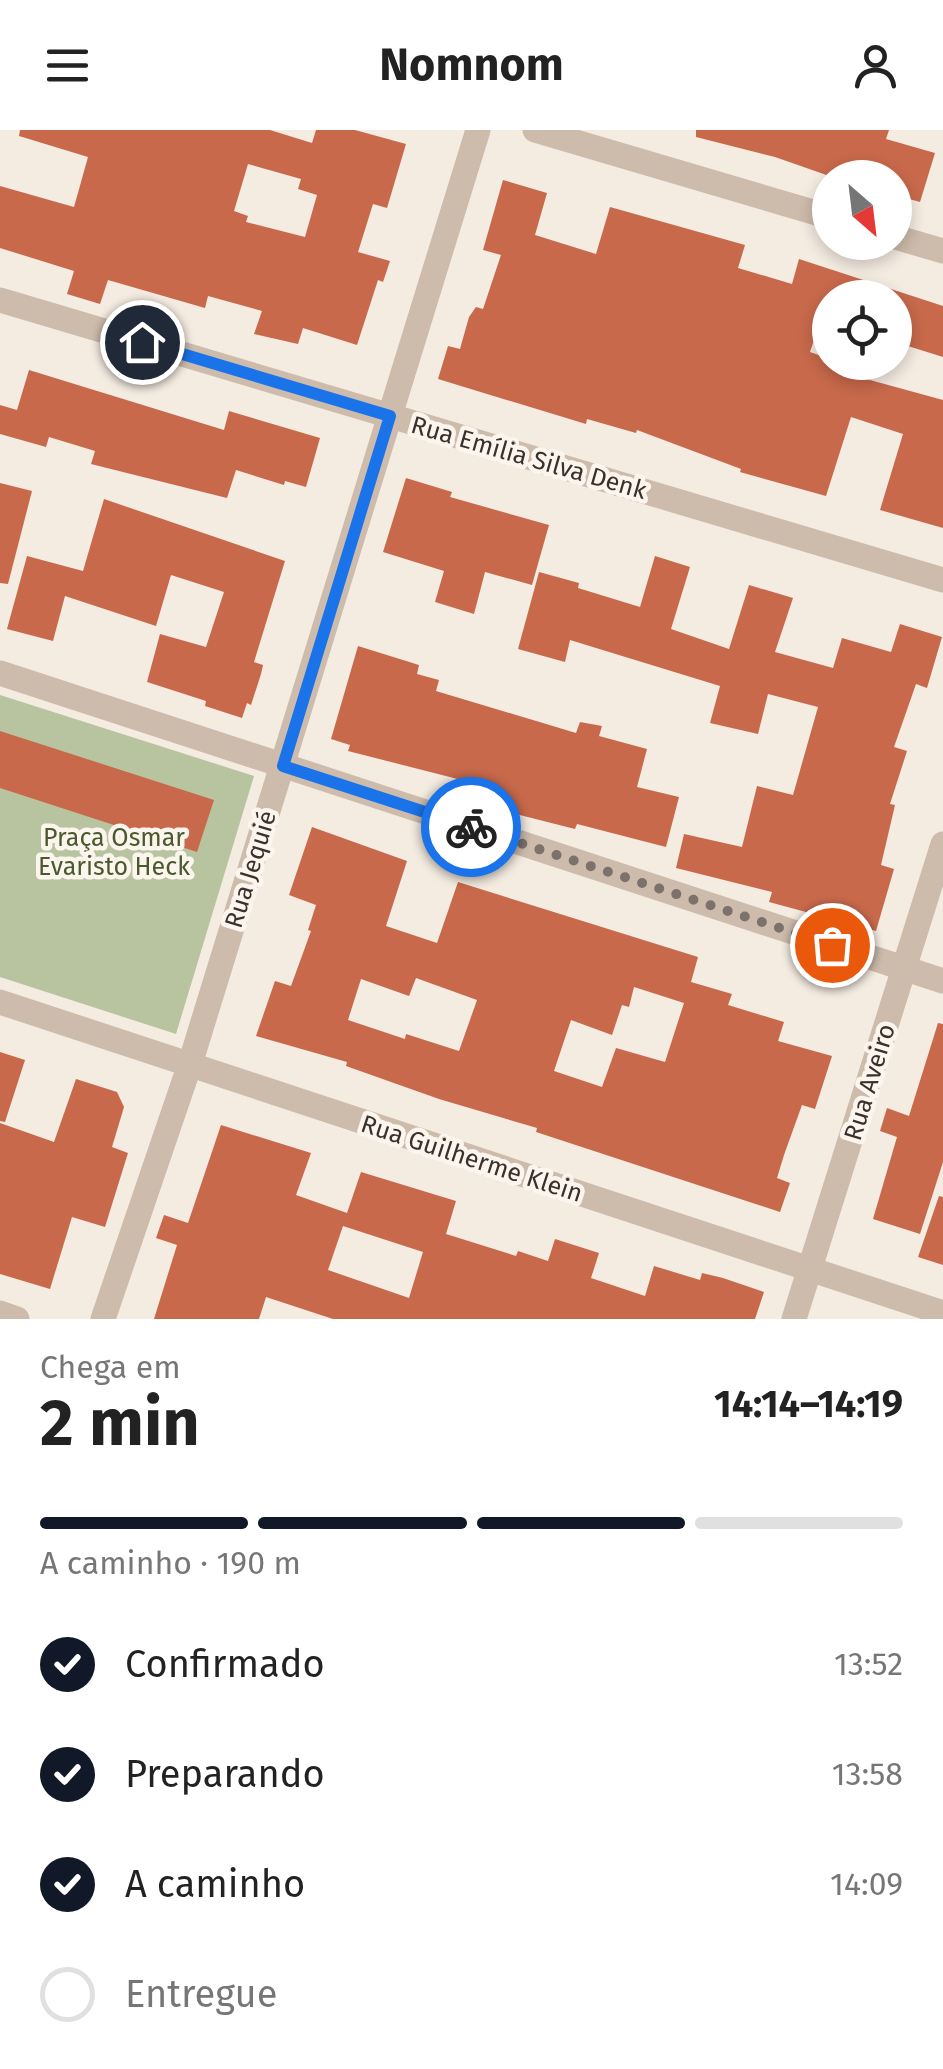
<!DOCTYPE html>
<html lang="pt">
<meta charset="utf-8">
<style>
:root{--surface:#fff;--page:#f2f2f2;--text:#222;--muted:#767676;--line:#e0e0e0;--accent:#111827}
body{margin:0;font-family:"Fira Sans",sans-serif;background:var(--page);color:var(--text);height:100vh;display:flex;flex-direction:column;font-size:38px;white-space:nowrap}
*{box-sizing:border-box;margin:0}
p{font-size:32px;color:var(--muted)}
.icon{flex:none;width:55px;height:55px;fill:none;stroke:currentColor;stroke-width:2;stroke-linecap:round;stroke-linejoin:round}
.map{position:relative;height:1189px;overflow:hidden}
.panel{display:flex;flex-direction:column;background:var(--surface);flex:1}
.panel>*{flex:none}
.needle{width:65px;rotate:152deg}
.tools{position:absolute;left:812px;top:30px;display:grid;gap:20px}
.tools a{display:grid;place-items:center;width:100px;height:100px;border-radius:50%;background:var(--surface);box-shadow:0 5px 15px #0003;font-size:50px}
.pin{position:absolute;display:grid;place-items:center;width:85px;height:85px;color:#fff;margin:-42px;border:5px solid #fff;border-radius:50%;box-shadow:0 2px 10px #0007}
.courier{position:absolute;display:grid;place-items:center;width:100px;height:100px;margin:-50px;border:8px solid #1a73e8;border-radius:50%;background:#fff;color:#222;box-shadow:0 2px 12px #0007}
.summary em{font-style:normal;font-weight:700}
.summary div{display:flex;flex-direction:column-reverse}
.summary{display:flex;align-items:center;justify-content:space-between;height:170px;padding:0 40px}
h1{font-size:65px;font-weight:700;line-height:75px}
.bar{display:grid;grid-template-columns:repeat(4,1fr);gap:15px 10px;align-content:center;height:120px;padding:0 40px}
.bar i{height:12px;border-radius:8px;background:var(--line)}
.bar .active{background:var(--accent)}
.bar p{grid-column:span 4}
ol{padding:0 40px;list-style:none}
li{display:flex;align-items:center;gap:30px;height:110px}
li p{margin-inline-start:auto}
li .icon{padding:10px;border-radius:50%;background:var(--accent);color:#fff;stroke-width:4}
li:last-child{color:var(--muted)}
li i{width:55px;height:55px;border:5px solid var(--line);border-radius:50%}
header{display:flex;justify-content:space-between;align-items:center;height:130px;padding:0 40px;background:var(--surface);font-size:45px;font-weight:700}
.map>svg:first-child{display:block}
.green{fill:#b8c4a0}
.building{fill:#c8694b;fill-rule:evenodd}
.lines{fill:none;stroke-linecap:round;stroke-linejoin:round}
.minor{stroke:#cdbbac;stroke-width:25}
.done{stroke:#7c716b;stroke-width:10;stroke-dasharray:0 18}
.route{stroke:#1a73e8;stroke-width:12}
.labels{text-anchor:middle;stroke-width:9;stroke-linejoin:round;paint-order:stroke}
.street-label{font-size:25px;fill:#3b302b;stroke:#fbf5ee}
.park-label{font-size:25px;fill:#4a5a2e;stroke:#fbf5ee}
</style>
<header><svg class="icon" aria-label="menu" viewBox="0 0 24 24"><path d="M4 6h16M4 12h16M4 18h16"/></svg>Nomnom<svg class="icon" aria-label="person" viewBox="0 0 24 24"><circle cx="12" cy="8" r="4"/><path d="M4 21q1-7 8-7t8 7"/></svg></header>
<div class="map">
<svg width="943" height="1189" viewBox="0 0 943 1189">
<rect width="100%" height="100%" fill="#f4ebe1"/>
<path class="green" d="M0,565l254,81 -78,258 -176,-57z"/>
<g class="building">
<path d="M20,0h250l42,13 4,-13h39l51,14 -19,64 -14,-4 -15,48 32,9 -7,21 -5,-2 -21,65 -54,-17 -5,16 -44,-10 8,-23 -54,-15 -3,12 -97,-28 -8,24 -33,-10 7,-23 -74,-23v-62l74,21 14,-50 -69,-21zM248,34l53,15 -3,10 19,6 -12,42 -59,-15 2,-6 -14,-5z"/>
<path d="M696,0h193l-3,9 49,14 -15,49 -25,-7v-17h-60l-60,-21 -79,-20z"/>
<path d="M503,50l44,13 -12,42 61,19 14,-47 135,38 -7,23 54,16 7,-25 144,47v51l-48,-15v-44h-65v16l-7,-1 -13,39 20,7v3h34l-5,15 84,23v128l-63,-18 23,-76 -52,-17 -25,79 -86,-24 1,-3 -104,-39 -1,3 -49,-14 -1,5 -148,-45 10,-33 12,3 9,-32 7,-10 7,2 18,-54 -18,-5z"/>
<path d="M29,240l195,60 5,-19 91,27 -14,49 -21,-6 -1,4 -48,-15 -9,28 -136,-34 4,-13 -46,-14 -3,10 -46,-13v-29l17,5z"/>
<path d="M406,348l46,14 -2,5 99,28 -17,60 -47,-13 -11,42 -39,-12 9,-31 -61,-19z"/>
<path d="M0,353l32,8 -24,93 -8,-1z"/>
<path d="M104,369l181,62 -31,101 9,3 -2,9 -10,31 -4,-2 -5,15 -37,-12 1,-5 -59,-19 13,-48 46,13 18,-55 -53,-17 -15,51 -91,-30 -12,45 -46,-12 20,-73 56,15z"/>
<path d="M655,426l35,11 -19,62 58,20 20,-64 44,13 -18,54 58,16 9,-30 49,14 9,-28 42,13 -15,51 -11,-4 -22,63 13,4 -17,53 5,1 -14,60 13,4 -18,62 -107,-29 3,-10 -96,-24 8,-34 58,13 15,-61 36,9 25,-88 -50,-13 -10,40 -48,-11 10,-37 -150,-46 -5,22 -47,-13 21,-77 40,11 -1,5 62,19z"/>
<path d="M358,516l61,19 -2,9 22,6 -3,11 140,42 4,-11 22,4 -3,10 48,13 -10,38 42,10 -13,50 -89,-23 -2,5 -91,-23 3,-9 -4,-1 2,-10 -137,-35 2,-6 -19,-6z"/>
<path d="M0,601l214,69 -17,52 -197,-64z"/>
<path d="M312,697l95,34 -21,65 51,17 21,-61 240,75 -7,25 41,12 -4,11 56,17 -6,19 54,15 -17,53 -13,-4 -18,50 -7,23 13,5 -10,29 -244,-80 1,-4 -98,-29 -93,-33 1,-4 -91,-26 19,-55 16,5 20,-55 -3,-1 8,-25 -27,-10zM416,848l61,22 -18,51 -53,-17 -1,5 -57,-19 13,-41 48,17zM634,857l50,16 -19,59 -49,-14 -14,39 -48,-16 17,-51 41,15 10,-30 7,2z"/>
<path d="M938,893l5,1v138l-23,72 -47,-15 24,-82 -17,-6 7,-23 22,8z"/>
<path d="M0,922l25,8 -20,62 -5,-1z"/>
<path d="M76,949l41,13 7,15 -12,40 16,6 -23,74 -33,-10 -22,72 -50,-15v-151l54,19z"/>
<path d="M221,995l90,28 -15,42 51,18 14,-41 95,29 -10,33 70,22 2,-5 30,10 7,-22 44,14 -8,25 54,18 9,-30 46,14 2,-7 21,5 41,14 -9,27h-422l-67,-22 -7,22h-105l23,-74 -21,-7 8,-23 24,8zM343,1096l80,26 -14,46 -81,-28z"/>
<path d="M939,1066l4,1v68l-25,-8z"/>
</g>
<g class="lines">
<g class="minor">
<path d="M535,0l295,87"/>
<path d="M895,107l48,14"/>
<path d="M0,170l943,280"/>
<path d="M0,543l943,308"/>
<path d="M0,872l943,311"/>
<path d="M0,1183l17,6"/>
<path d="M103,1189l87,-255 288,-934"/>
<path d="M794,1189l149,-475"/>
</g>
</g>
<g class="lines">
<path class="done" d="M471,697l361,118"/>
<path class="route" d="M142,212l248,74 -107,350 188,61"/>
</g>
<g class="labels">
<g class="street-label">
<text transform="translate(529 327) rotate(16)" y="9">Rua Emília Silva Denk</text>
<text transform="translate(250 739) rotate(-73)" y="9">Rua Jequié</text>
<text transform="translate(869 952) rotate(-73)" y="9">Rua Aveiro</text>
<text transform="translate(472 1028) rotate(18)" y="9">Rua Guilherme Klein</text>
</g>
<g class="park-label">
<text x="114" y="716">Praça Osmar<tspan x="114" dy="29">Evaristo Heck</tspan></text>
</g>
</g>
</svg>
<div class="tools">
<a><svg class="needle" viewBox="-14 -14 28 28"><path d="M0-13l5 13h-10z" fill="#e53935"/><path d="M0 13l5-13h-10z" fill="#767676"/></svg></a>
<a><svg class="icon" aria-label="locate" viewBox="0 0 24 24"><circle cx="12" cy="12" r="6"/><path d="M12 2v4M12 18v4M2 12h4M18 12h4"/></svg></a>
</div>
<div class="pin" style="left:832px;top:815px;background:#ea580c"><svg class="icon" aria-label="bag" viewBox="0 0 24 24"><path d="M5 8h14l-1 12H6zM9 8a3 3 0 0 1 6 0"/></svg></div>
<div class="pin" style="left:142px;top:212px;background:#1f2937"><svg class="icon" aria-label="home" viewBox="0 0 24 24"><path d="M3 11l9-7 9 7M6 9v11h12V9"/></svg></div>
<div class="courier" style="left:471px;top:697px"><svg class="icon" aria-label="bike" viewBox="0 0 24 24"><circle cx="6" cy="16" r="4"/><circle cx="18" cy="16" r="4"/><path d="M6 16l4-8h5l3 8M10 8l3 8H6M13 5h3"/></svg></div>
</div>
<section class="panel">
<div class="summary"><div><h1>2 min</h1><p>Chega em</p></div><em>14:14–14:19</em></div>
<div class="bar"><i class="active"></i><i class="active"></i><i class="active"></i><i></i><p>A caminho · 190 m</p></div>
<ol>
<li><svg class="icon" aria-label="check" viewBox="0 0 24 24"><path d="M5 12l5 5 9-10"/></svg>Confirmado<p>13:52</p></li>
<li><svg class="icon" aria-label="check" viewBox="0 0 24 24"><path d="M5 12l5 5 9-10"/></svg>Preparando<p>13:58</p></li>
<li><svg class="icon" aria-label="check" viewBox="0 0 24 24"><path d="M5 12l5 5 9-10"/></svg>A caminho<p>14:09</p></li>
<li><i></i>Entregue</li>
</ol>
</section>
